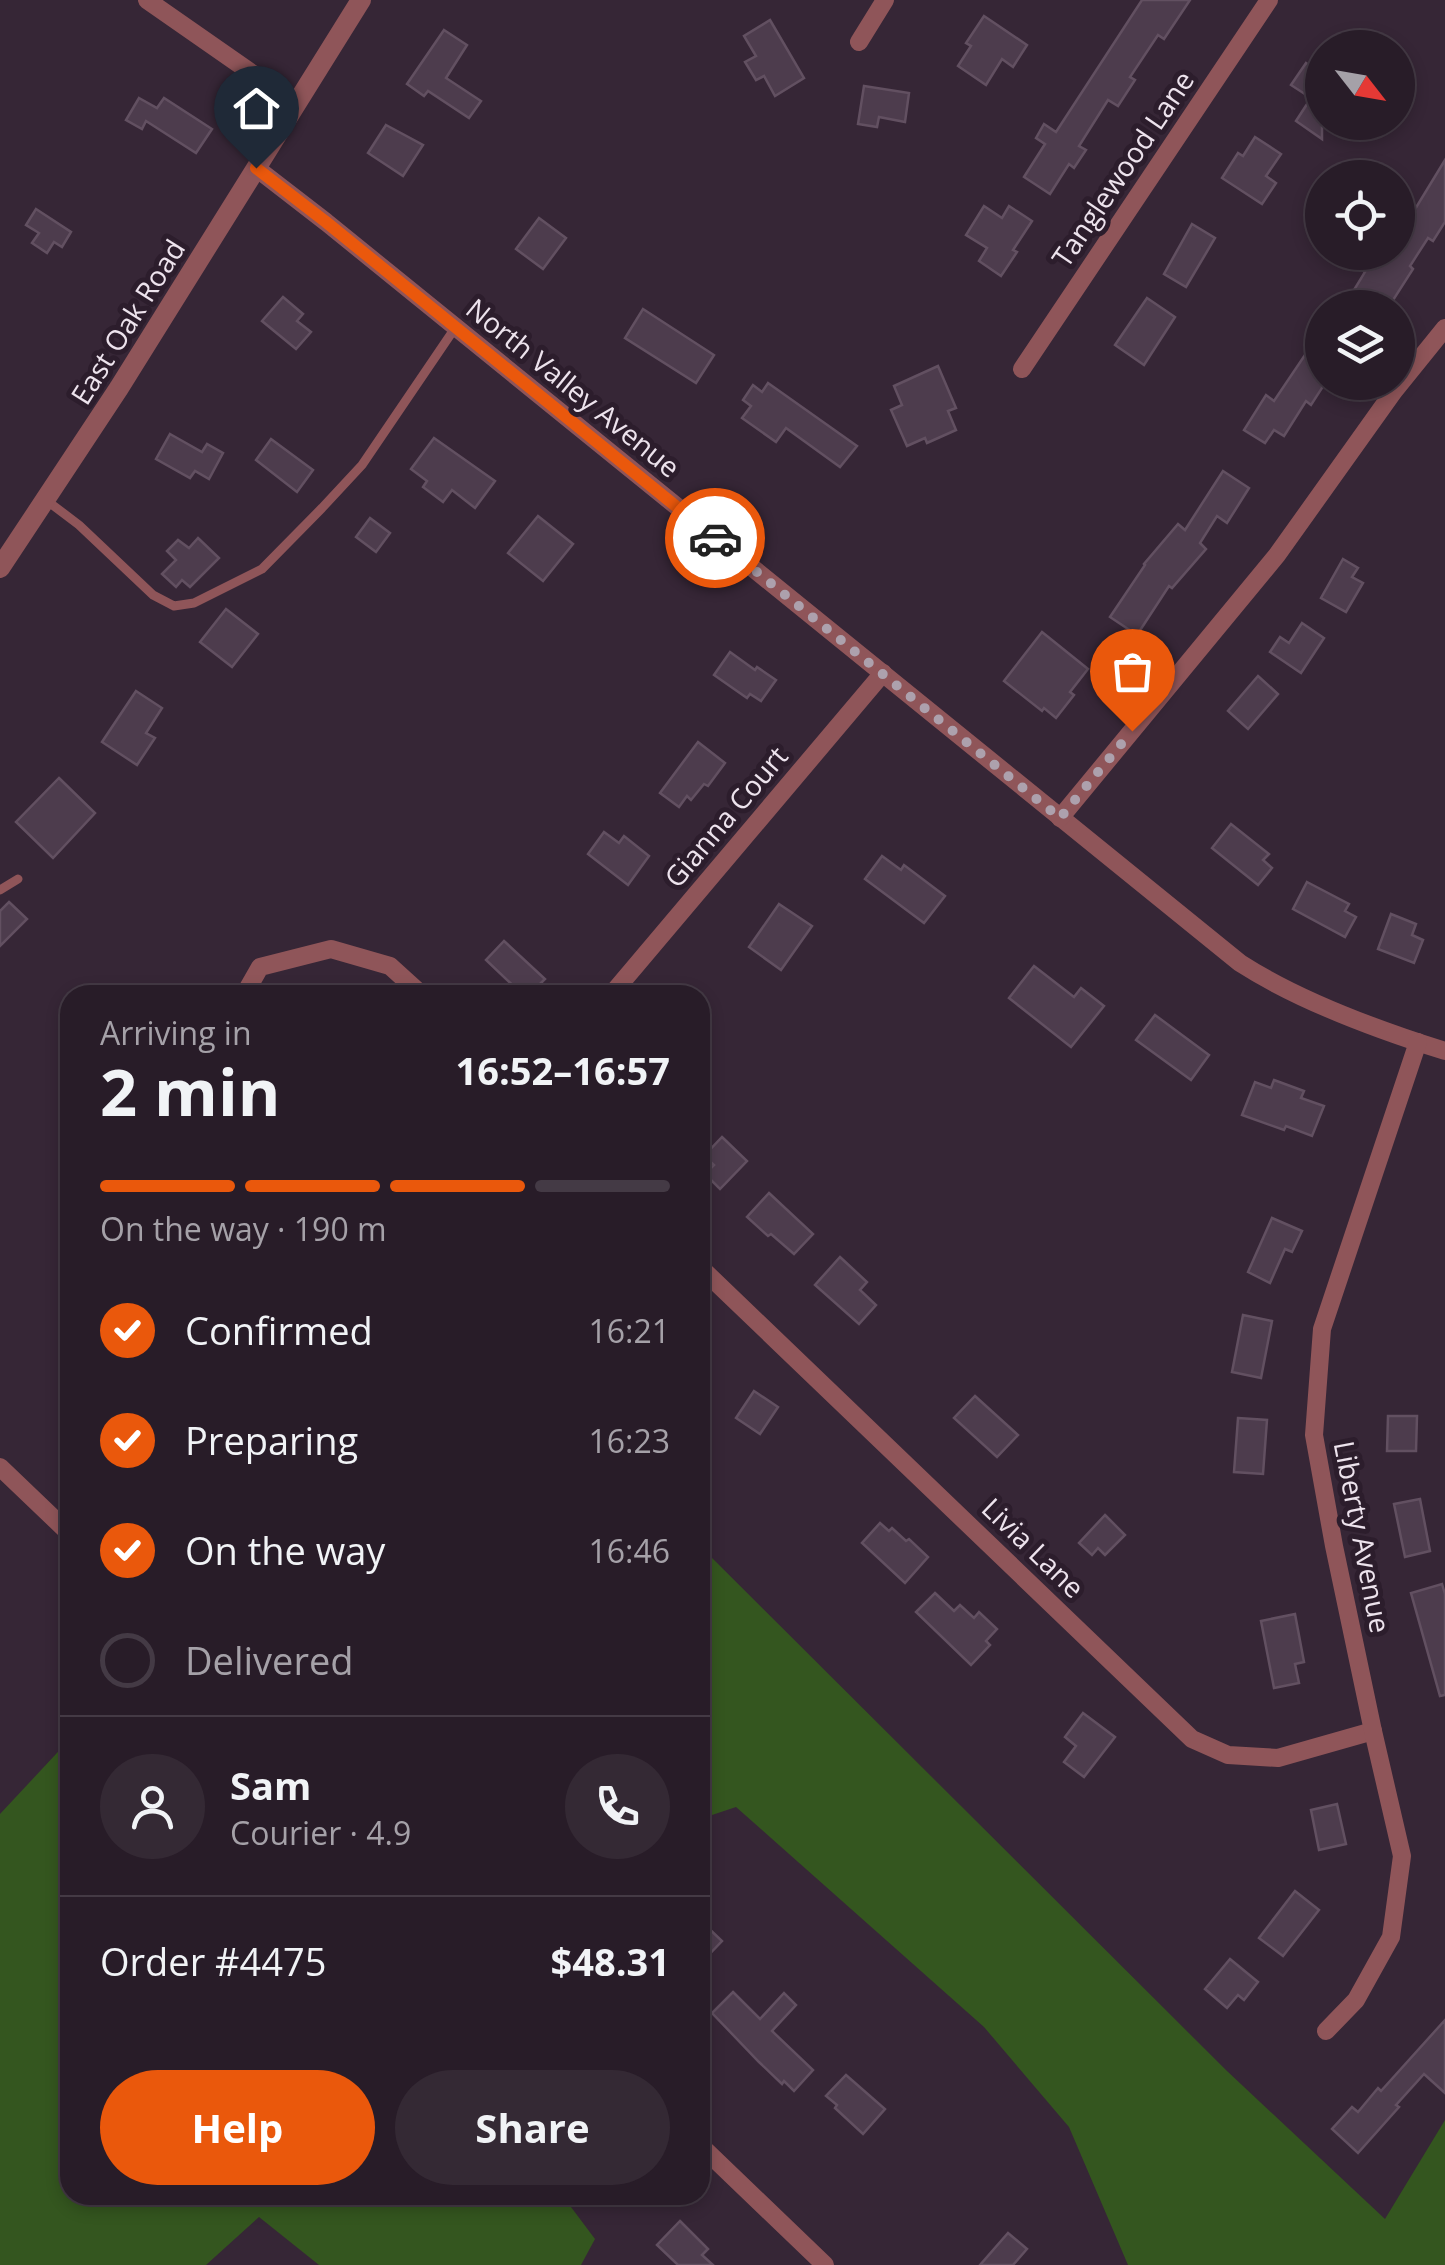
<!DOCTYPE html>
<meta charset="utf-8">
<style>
:root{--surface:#281c28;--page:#342934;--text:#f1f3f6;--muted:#a5a1a8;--line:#443a45;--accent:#ea580c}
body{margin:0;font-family:"Open Sans",sans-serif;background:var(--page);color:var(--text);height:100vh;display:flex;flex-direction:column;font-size:38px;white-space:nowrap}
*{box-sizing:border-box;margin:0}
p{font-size:32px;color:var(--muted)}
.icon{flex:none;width:55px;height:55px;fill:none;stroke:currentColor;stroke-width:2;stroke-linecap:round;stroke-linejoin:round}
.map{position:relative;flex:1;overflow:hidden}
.drawer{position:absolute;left:60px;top:985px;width:650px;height:1220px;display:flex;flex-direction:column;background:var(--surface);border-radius:30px;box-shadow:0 5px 15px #0003,0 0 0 2px var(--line)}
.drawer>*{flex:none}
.needle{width:65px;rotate:121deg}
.buttons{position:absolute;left:1305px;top:30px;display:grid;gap:20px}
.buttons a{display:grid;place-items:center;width:110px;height:110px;border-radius:50%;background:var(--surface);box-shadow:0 5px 15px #0003,0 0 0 2px var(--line);font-size:50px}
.pin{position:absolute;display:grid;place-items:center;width:85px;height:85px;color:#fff;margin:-102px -42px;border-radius:50% 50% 50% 0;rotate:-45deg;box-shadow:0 0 10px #0007}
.pin .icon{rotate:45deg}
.courier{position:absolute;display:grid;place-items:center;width:100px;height:100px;margin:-50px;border:8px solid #ea580c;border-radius:50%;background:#fff;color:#222;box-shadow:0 2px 12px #0007}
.head em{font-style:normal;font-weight:700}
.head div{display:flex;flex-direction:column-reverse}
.head{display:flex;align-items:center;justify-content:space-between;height:170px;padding:0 40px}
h1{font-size:65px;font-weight:700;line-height:75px}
.bar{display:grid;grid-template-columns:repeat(4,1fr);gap:15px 10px;align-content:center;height:120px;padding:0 40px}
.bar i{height:12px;border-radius:8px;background:var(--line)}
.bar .selected{background:var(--accent)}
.bar p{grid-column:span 4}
.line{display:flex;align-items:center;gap:25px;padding:0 40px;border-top:2px solid var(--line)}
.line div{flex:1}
.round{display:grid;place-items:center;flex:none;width:105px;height:105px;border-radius:52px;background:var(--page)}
ol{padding:0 40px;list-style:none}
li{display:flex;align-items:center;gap:30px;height:110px}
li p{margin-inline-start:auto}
li .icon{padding:10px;border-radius:50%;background:var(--accent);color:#fff;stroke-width:4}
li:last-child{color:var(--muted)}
li i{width:55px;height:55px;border:5px solid var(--line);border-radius:50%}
.primary-button{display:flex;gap:20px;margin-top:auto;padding:20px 40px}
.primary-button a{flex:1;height:115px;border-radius:60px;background:var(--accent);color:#fff;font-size:40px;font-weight:700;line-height:115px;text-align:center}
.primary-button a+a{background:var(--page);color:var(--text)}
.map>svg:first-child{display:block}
.green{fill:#34561f}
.building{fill:#4d3c4d;stroke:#625061;stroke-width:2.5}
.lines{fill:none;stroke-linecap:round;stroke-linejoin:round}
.service{stroke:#8f5559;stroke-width:9}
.minor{stroke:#8f5559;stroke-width:18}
.tertiary{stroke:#8f5559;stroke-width:20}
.done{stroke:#ada1ad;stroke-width:10;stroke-dasharray:0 18}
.route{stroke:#ea580c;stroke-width:12}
.labels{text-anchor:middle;stroke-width:10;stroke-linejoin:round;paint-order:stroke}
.street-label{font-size:28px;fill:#ede3ed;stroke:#2c1d2c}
</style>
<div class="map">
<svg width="1445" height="2265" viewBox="0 0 1445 2265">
<rect width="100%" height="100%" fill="#362636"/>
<g class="green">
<path d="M700,1546l527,525 158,148 60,-99v145h-317l-59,-138 -85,-100 -248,-220 -36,12z"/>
<path d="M70,1739v456h492l33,44 -14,26h-262l-60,-48 -53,48h-206v-451z"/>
</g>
<g class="building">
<path d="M1142,0h48l-26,39 -6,-4 -28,42 5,3 -17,26 -10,-6 -29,46 7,4 -12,18 -5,-4 -19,30 -26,-17 21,-33 -9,-6 8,-14 12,8z"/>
<path d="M984,16l43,29 -14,22 -11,-8 -16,26 -28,-19 13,-20 -5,-3z"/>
<path d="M770,20l34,58 -29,18 -11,-20 -8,4 -11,-18 11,-6 -12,-20z"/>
<path d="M444,30l23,15 -21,33 35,23 -12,17 -41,-27 -4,5 -17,-12z"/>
<path d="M1306,63l16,11v65l-26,-18 15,-23 -20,-13z"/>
<path d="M864,86l45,7 -4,29 -26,-5 -2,10 -19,-3z"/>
<path d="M139,98l18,10 7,-10 48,31 -16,24 -50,-32 -4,8 -16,-9z"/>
<path d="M386,125l37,20 -20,31 -35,-23z"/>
<path d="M1255,137l26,17 -15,22 10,7 -14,21 -40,-26 16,-25 5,3z"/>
<path d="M1445,160v62l-12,19 -5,-3 -18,28 3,3 -25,39h-45l22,-36 -14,-9 7,-11h40v-15z"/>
<path d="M984,206l18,12 7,-12 23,15 -19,29 4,2 -16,24 -22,-15 8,-13 -21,-13z"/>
<path d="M36,209l35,23 -9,15 -8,-5 -7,11 -15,-10 7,-10 -13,-8z"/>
<path d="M539,218l27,20 -23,31 -27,-20z"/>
<path d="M1192,224l23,14 -29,49 -22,-13z"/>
<path d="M283,297l20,17 -6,7 14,11 -15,17 -34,-28z"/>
<path d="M1147,298l28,19 -31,48 -29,-20z"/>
<path d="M643,309l71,46 -18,28 -71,-45z"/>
<path d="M1311,346l11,8v34l-11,17 -5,-4 -22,35 -10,-6 -9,13 -21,-13 22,-35 8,6z"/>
<path d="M938,366l18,42 -8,3 8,19 -29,13 -2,-5 -18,8 -16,-36 11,-5 -8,-19z"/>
<path d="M768,383l89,63 -17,21 -54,-39 -10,14 -34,-24 9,-12 -8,-6 10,-15 9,7z"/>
<path d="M170,434l32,18 5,-8 16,9 -14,26 -14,-8 -5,7 -34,-19z"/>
<path d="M434,438l61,43 -20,27 -23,-18 -9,12 -20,-15 4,-6 -16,-12z"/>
<path d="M271,439l42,31 -16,22 -41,-32z"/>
<path d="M1223,471l26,17 -22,35 -10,-7 -17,27 6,6 -34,39 -3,-2 -32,49 -27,-18 35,-52 -1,-1 34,-40 7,6z"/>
<path d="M538,516l35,28 -30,37 -35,-28z"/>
<path d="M370,518l20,15 -14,19 -20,-15z"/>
<path d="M198,538l21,20 -29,29 -8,-7 -6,7 -14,-13 14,-14 -9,-9 11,-11 11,8z"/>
<path d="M1343,559l15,9 -6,9 11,6 -17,29 -25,-14z"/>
<path d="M226,609l32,25 -26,33 -32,-25z"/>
<path d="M1302,623l22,15 -23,35 -31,-21 10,-15 9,6z"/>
<path d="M1042,632l46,37 -18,23 4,3 -18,23 -12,-10 -2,3 -38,-30z"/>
<path d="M730,652l25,18 2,-3 19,13 -15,21 -11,-7 -3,4 -33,-23z"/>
<path d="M1258,676l20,18 -30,35 -20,-18z"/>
<path d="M136,691l26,17 -16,25 9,5 -18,27 -35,-23z"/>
<path d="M698,742l27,21 -17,23 -4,-2 -13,16 -4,-4 -8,11 -19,-14z"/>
<path d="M59,778l36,35 -42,45 -37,-36z"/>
<path d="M1231,824l38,30 -6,6 9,8 -14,17 -46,-37z"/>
<path d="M604,832l15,11 5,-7 25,20 -21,29 -40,-31z"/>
<path d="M882,856l19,14 3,-5 41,31 -21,27 -59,-44z"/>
<path d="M1307,882l42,22 -4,7 11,6 -11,20 -52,-28z"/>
<path d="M9,902l18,17 -27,27v-35z"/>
<path d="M779,904l33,22 -31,44 -32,-23z"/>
<path d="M1391,914l25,10 -4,11 11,5 -9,23 -36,-14z"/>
<path d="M504,941l41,38 -16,16h-6l-37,-35z"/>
<path d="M1034,966l40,31 7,-9 23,18 -33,41 -62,-49z"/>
<path d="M1155,1015l54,40 -18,25 -55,-40z"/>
<path d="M1274,1080l30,11 -3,7 23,8 -12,30 -26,-10 -2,4 -42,-15 13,-33 16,6z"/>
<path d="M722,1137l25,24 -27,28 -15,-15 9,-9 -10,-9z"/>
<path d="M769,1193l44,41 -19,20 -23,-20 -3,2 -21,-19z"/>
<path d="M1272,1218l30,13 -10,21 -7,-3 -15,34 -22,-11z"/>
<path d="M840,1257l27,25 -7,8 16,15 -17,19 -44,-39z"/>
<path d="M1243,1315l29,6 -11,57 -29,-6z"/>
<path d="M754,1391l24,16 -18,27 -24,-16z"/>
<path d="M975,1396l43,39 -21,22 -43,-39z"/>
<path d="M1388,1416h29l-1,35h-29z"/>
<path d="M1238,1418l29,2 -4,54 -29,-2z"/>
<path d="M1420,1499l10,52 -25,6 -11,-53z"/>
<path d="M1105,1515l20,20 -20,20 -7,-7 -6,7 -13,-12z"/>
<path d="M880,1523l9,8 3,-3 14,13 3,-2 19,18 -23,26 -43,-40z"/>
<path d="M1442,1584l3,10v101l-5,1 -29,-103z"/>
<path d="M935,1593l19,18 6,-6 14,13 5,-6 18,17 -11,12 4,4 -19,20 -55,-53z"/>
<path d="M1295,1614l9,48 -9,2 4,19 -25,5 -13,-67z"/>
<path d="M1083,1713l32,24 -31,40 -20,-15 12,-16 -11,-9z"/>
<path d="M1337,1804l9,40 -27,6 -8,-40z"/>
<path d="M1295,1891l24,19 -36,46 -24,-18z"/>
<path d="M700,1920l22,21 -22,23z"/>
<path d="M1230,1959l28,23 -14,18 -6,-5 -11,13 -22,-19z"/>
<path d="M733,1992l27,27 24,-26 12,12 -24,26 41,39 -19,21 -10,-10 -2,3 -23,-22 -47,-49z"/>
<path d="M1445,2020v73l-21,-19 -28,31 3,2 -41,46 -26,-24 20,-22 6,5 20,-24 3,3z"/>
<path d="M846,2075l39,34 -22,25 -28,-26 2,-3 -11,-9z"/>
<path d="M680,2221l28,28 -6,6 11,10h-35l-21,-20z"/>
<path d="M1008,2233l19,16 -14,16h-33z"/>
</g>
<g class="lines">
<g class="service">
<path d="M46,500l33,25 74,70 21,11 20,-3 68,-34 60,-61 40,-43 93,-137"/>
<path d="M0,890l18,-11"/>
</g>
<g class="minor">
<path d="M147,0l149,104"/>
<path d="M859,42l26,-42"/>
<path d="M256,168l70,54 914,741c59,38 138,67 205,88"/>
<path d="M1022,369l247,-369"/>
<path d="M1060,818l217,-263 117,-164 51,-63"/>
<path d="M244,995l16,-28 71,-18 59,17 32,29"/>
<path d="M611,995l272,-322"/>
<path d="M700,1267l492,472 36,16 50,3 95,-27"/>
<path d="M0,1467l70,67"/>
<path d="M1326,2031l30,-31 35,-63 11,-81 -29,-125 -39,-185 -20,-111 8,-106 96,-287"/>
<path d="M700,2145l125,120"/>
</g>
<path class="tertiary" d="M0,568l119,-180 242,-388"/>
</g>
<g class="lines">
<path class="done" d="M715,538l345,280 72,-87"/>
<path class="route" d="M256,168l70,54 389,316"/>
</g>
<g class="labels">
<g class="street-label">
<text transform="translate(1123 169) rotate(-56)" y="10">Tanglewood Lane</text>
<text transform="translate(128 322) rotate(-58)" y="10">East Oak Road</text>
<text transform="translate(573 388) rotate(39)" y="10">North Valley Avenue</text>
<text transform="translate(726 817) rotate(-50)" y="10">Gianna Court</text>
<text transform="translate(1362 1537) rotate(79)" y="10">Liberty Avenue</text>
<text transform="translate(1033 1548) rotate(44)" y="10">Livia Lane</text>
</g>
</g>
</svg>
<div class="buttons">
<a><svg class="needle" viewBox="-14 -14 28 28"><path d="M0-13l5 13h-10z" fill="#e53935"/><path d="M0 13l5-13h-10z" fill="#a5a1a8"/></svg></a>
<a><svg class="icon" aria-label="locate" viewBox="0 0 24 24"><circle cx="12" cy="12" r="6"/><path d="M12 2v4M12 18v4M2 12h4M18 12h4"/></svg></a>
<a><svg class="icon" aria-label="layers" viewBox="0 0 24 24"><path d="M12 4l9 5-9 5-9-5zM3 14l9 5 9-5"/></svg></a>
</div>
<div class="pin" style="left:1132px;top:731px;background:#ea580c"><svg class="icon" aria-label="bag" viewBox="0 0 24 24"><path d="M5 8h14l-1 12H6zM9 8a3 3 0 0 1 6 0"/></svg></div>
<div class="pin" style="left:256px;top:168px;background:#1f2937"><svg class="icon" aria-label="home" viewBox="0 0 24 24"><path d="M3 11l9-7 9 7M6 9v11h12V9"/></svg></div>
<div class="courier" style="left:715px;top:538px"><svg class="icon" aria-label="car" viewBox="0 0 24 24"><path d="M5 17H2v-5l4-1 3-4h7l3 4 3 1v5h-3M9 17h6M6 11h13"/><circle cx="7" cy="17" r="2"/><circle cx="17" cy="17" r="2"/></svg></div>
<section class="drawer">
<div class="head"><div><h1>2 min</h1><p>Arriving in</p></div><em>16:52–16:57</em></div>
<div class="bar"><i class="selected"></i><i class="selected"></i><i class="selected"></i><i></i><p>On the way · 190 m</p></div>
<ol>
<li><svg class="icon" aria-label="check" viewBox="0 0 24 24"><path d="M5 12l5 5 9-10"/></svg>Confirmed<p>16:21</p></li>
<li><svg class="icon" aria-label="check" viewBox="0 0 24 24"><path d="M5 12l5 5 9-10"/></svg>Preparing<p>16:23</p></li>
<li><svg class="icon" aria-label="check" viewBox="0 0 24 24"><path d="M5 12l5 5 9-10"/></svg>On the way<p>16:46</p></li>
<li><i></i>Delivered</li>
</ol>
<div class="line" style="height:180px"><a class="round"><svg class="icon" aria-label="person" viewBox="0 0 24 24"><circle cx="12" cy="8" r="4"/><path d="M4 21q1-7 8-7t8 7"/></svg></a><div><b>Sam</b><p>Courier · 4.9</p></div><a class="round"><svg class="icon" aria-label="phone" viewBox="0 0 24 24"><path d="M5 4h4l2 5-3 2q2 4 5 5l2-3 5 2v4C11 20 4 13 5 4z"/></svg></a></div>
<div class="line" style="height:130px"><div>Order #4475</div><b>$48.31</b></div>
<div class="primary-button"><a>Help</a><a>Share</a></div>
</section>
</div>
